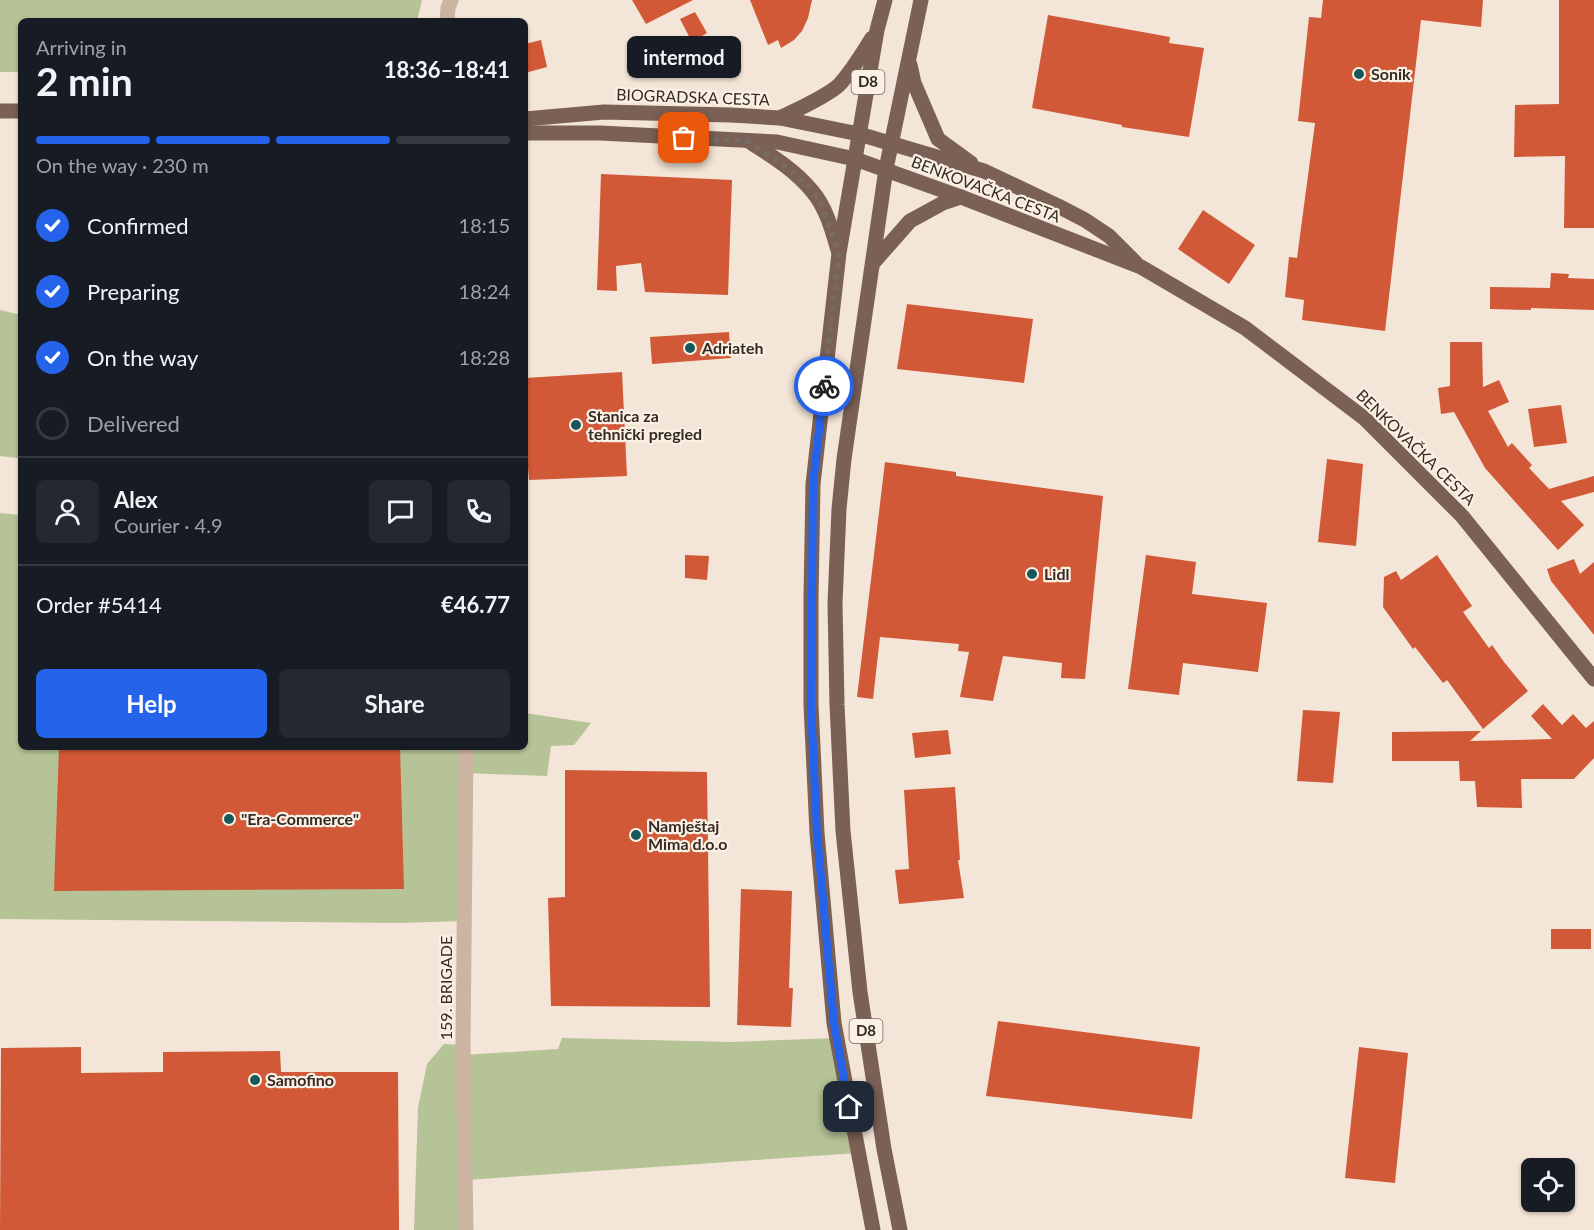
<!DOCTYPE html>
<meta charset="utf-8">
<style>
:root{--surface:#171b24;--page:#242831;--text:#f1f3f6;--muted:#9ea1a6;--line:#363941;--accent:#2563eb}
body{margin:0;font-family:Lato,sans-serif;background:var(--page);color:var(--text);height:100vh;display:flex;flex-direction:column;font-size:22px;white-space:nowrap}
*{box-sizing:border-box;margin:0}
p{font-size:20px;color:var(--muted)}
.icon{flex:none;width:33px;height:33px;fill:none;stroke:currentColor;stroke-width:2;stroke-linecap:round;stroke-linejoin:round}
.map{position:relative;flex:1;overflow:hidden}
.drawer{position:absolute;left:18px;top:18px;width:510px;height:732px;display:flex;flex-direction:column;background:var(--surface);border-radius:9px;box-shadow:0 2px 4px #0004}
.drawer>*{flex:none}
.buttons{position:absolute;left:1521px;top:1158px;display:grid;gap:12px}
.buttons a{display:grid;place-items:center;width:54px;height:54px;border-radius:9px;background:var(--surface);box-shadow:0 2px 4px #0004;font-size:30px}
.pin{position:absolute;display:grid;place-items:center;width:51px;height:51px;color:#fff;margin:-26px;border-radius:12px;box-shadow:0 3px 9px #0006}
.courier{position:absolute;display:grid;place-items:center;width:60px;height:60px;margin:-30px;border:4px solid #2563eb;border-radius:50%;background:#fff;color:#222;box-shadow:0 2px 8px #0007}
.bubble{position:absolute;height:42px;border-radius:9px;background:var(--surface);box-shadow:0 2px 4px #0004;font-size:20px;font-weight:700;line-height:42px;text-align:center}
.summary em{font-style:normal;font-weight:700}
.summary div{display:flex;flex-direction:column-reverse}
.summary{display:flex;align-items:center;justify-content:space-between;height:102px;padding:0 18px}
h1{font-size:39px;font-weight:700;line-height:45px}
.bar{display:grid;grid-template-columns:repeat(4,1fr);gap:9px 6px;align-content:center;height:72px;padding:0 18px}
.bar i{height:8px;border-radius:4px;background:var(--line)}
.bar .active{background:var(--accent)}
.bar p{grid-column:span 4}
.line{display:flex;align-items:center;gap:15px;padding:0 18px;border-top:2px solid var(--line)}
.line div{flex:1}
.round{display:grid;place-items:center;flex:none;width:63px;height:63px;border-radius:9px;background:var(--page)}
ol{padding:0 18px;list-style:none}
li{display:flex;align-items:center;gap:18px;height:66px}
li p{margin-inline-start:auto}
li .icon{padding:6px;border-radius:50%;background:var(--accent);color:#fff;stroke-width:4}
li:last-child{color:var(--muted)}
li i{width:33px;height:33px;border:3px solid var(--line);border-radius:50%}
.action{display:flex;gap:12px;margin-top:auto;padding:12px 18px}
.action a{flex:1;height:69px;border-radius:9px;background:var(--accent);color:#fff;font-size:24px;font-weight:700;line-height:69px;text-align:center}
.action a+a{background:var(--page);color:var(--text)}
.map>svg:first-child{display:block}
.green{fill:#b5c396}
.building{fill:#d15937}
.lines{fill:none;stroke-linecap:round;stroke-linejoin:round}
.minor{stroke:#ccb4a2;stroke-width:15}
.major{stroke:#7a6055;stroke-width:15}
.done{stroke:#786b63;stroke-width:6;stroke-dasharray:0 10.8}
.route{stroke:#2563eb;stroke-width:8}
.poi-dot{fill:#17585b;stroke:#fbf0e4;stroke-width:2}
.labels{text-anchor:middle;stroke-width:4.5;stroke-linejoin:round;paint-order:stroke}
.shield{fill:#fbf0e4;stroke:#71655e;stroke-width:1.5}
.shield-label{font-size:15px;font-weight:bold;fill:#362a25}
.poi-label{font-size:16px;font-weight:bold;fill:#362a25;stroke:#fbf0e4;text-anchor:start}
.street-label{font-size:16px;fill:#362a25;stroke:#fbf0e4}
</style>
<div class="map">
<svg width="1594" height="1230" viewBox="0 0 1594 1230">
<rect width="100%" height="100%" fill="#f3e5d7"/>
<g class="green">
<path d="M0,0h422l-5,21h-396v51h-21z"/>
<path d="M0,310l21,5v139l-3,4 -18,-2z"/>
<path d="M0,513l21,2v232h504v-34l66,10 -17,22 -23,1 -4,30 -81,-3 -2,148 -66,2 -398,-4z"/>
<path d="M562,1038l170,4 105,-4 21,115 -392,27v50h-52l4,-122 9,-44 17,-20 19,1 1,10 94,-6z"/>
</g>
<g class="building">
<path d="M632,0h61l-47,24z"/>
<path d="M750,0h62l-4,18 -6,13 -8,9 -13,8 -3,-8 -10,5z"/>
<path d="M1323,0h160l-2,27 -60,-7 -36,311 -83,-11 2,-20 -19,-3 4,-40 8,1 18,-135 -17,-2 11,-104 12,1z"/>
<path d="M1559,0h35v228h-30l1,-72 -51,1 1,-52 44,-1z"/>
<path d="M695,12l12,21 -15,9 -12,-23z"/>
<path d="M1048,15l122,22 -1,6 35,5 -15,89 -67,-10v-2l-90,-17z"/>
<path d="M541,40l6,27 -22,6v-29z"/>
<path d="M601,174l131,6 -4,115 -83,-3 -4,-29 -25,3 1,25 -20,-1z"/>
<path d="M1203,210l52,35 -26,39 -51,-35z"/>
<path d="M1551,273l18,1 -1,4 26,1v31l-63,-2v2l-41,-1v-22l60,1z"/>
<path d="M907,304l126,15 -9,64 -127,-14z"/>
<path d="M729,332l2,26 -79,6 -2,-27z"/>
<path d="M1450,342h32l1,45 16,-7 10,22 -21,9 20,36 4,-4 20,22 -3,3 20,21 45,-13v16l-33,9 23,24 -26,25 -73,-82 -31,-56 -13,2 -3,-26 12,-2z"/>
<path d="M622,372l5,104 -98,4 -3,-37 -1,-65z"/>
<path d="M1561,405l6,38 -33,4 -6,-38z"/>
<path d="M1327,459l36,5 -7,82 -38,-4z"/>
<path d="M885,462l71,10v4l147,20 -18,183 -24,-1 1,-15 -59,-7 -10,45 -33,-4 9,-45 -11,-1 1,-7 -79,-7 -7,62 -16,-2z"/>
<path d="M685,555l24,1 -2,24 -22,-2z"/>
<path d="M1146,555l50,7 -4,32 75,9 -9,69 -75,-9 -4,32 -51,-6z"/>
<path d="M1437,555l35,51 -9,6 26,36 3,-3 12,17 24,29 -45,38 -36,-49 -4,3 -28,-36 -2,2 -30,-42 1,-30 12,-6 5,9z"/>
<path d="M1574,559l6,15 14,-12v73l-43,-54 -4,-12z"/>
<path d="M1543,704l19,21 11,-11 13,14 8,-7v37l-20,21h-53l1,29 -45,-1 -2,-26h-15l-1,-20h-67v-29l89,-1 -11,10 82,-2 -21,-23z"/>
<path d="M1303,710l37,2 -7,71 -36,-2z"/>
<path d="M948,730l3,24 -36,4 -3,-25z"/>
<path d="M59,747h341l4,142 -350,2z"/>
<path d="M565,770l142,2 3,235 -159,-1 -3,-108 17,-1z"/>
<path d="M955,787l5,73h-2l6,38 -65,6 -4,-34 14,-1 -5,-79z"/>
<path d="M741,889l51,2 -3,97h4l-2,39 -54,-2z"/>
<rect x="1551" y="929" width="40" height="20"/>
<path d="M998,1021l202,26 -8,72 -206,-23z"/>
<path d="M81,1047v26l82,-1v-20l117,-1 1,21h117l1,158h-399l1,-182z"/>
<path d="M1359,1047l49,6 -13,130 -50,-5z"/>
</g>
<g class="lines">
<g class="minor">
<path d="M447,21l1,-13 3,-8"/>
<path d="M466,747l-3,298 3,185"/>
</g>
<g class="major">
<path d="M910,65l4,18 24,56 33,24"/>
<path d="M0,111h21"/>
<path d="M780,118c16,-8 46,-21 59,-33 13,-14 23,-31 33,-47"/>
<path d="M525,119l79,-7 127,3 49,3 79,16 125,37 74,35 27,14 24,16 27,27"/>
<path d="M525,133h75l177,9 78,17 106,38 180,70 104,61 119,90 98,98 132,163"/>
<path d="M750,142c22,14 45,28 62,49 14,16 20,39 26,59"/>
<path d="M873,263l37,-42 33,-18 18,-6"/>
<path d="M873,1230l-39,-207 -17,-190 -6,-128v-107l2,-114 26,-231 38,-223 8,-30"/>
<path d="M900,1230l-16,-81 -24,-157 -17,-161 -6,-126 -2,-102 4,-94 5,-50 42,-290 35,-169"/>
</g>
</g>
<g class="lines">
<path class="done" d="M684,138l64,3 27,18 23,17 15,15 9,15 17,47 -15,133"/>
<path class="route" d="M824,386l-11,98 -2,221 6,128 17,190 15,84"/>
</g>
<g class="poi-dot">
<circle cx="1359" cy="74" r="6"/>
<circle cx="690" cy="348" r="6"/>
<circle cx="576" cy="425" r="6"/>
<circle cx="1032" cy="574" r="6"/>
<circle cx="229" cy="819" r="6"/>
<circle cx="636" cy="835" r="6"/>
<circle cx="255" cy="1080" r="6"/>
</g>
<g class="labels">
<g class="shield">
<rect x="851.5" y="70" width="33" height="24" rx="4.5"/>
<rect x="849.5" y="1019" width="33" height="24" rx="4.5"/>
</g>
<g class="shield-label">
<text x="868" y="87">D8</text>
<text x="866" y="1036">D8</text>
</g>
<g class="poi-label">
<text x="1371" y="80">Sonik</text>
<text x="702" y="354">Adriateh</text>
<text x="588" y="422">Stanica za<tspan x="588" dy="18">tehnički pregled</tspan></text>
<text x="1044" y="580">Lidl</text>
<text x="241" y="825">"Era-Commerce"</text>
<text x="648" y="832">Namještaj<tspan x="648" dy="18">Mima d.o.o</tspan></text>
<text x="267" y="1086">Samofino</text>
</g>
<g class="street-label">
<text transform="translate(693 97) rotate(2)" y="6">BIOGRADSKA CESTA</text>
<text transform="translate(986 189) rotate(21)" y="6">BENKOVAČKA CESTA</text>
<text transform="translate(1416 447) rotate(44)" y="6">BENKOVAČKA CESTA</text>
<text transform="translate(446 988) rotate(-90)" y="6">159. BRIGADE</text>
</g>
</g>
</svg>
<div class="buttons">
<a><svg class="icon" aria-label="locate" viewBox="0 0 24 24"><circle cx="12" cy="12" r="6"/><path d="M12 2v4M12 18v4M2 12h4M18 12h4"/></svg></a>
</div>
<div class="pin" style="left:684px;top:138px;background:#ea580c"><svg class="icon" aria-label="bag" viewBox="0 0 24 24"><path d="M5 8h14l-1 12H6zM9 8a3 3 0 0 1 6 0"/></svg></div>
<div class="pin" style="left:849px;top:1107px;background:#1f2937"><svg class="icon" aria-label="home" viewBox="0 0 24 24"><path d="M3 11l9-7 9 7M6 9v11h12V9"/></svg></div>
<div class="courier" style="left:824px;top:386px"><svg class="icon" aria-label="bike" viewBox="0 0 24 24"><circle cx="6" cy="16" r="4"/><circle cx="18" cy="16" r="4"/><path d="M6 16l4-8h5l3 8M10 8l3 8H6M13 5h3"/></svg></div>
<div class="bubble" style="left:627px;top:36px;width:114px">intermod</div>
<section class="drawer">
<div class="summary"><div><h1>2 min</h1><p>Arriving in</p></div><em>18:36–18:41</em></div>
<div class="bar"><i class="active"></i><i class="active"></i><i class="active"></i><i></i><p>On the way · 230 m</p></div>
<ol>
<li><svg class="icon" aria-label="check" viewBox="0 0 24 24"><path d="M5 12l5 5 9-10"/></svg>Confirmed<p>18:15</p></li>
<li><svg class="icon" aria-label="check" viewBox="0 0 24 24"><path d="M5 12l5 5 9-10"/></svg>Preparing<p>18:24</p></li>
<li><svg class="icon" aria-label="check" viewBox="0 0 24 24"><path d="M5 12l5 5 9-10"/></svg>On the way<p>18:28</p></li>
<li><i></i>Delivered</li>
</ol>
<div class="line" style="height:108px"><a class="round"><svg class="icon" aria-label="person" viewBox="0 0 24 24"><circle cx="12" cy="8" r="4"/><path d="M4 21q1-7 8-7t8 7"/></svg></a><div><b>Alex</b><p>Courier · 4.9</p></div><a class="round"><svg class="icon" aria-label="chat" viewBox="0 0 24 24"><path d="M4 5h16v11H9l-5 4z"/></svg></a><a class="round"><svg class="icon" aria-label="phone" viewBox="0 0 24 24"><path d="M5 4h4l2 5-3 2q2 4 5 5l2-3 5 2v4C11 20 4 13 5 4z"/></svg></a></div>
<div class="line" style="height:78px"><div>Order #5414</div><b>€46.77</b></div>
<div class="action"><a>Help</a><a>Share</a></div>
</section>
</div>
